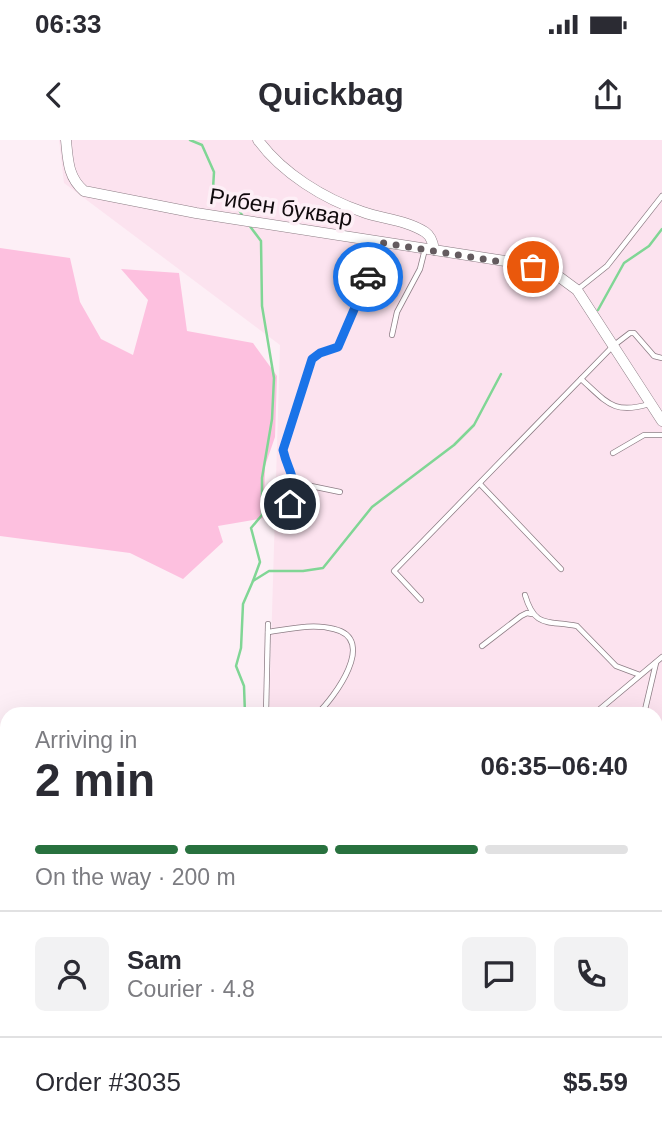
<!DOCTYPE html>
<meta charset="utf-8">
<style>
:root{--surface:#fff;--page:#f2f2f3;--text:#2b2b33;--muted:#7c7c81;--line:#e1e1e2;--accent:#28713e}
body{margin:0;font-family:Arial,sans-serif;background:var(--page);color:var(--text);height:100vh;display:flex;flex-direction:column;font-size:26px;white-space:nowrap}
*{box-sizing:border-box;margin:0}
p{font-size:23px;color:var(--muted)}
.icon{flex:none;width:38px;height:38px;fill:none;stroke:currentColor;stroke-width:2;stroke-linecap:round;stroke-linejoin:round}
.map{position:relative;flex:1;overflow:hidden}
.details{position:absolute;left:0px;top:567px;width:663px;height:434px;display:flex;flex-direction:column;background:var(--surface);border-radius:21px 21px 0 0;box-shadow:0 7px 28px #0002}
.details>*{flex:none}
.pin{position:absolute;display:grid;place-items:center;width:60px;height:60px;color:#fff;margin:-30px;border:4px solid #fff;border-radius:50%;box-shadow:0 2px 7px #0007}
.courier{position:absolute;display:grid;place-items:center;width:70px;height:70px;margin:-35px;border:5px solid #1a73e8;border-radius:50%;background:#fff;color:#222;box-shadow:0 2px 9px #0007}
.summary em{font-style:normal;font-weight:700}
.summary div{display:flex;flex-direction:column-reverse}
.summary{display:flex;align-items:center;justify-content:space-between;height:119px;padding:0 35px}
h1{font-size:46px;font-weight:700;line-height:52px}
.bar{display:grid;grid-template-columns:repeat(4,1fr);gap:10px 7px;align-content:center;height:84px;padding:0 35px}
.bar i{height:9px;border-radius:5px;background:var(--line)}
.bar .current{background:var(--accent)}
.bar p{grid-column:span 4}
.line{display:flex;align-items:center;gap:18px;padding:0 35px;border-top:2px solid var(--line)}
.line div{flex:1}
.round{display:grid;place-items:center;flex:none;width:74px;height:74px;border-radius:10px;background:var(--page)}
.status{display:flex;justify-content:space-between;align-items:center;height:49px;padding:0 35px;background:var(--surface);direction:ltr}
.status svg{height:19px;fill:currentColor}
header{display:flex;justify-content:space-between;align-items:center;height:91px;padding:0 35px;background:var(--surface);font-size:32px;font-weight:700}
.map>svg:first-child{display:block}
.built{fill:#fce3ef}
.green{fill:#fdc0df}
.water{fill:#80d695}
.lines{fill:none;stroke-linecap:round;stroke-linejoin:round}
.stream{stroke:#80d695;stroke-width:2.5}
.lane-casing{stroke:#8d7d85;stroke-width:6}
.street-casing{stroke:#8d7d85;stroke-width:11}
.secondary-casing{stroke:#8d7d85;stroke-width:16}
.lane{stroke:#fff;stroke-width:4.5}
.street{stroke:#fff;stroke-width:10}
.secondary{stroke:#def4e3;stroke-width:14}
.rail-casing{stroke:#574f53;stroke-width:5}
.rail{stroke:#fdeff6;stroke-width:2.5;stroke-dasharray:8;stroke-linecap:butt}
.done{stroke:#645b5f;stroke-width:7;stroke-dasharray:0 12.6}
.route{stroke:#1a73e8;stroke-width:9}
.labels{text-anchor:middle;stroke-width:7;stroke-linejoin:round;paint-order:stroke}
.street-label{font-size:23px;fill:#110b0e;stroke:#fdeff6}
</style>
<div class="status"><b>06:33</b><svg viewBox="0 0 49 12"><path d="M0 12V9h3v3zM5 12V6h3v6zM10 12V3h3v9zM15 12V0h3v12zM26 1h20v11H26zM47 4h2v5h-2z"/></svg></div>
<header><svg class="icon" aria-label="back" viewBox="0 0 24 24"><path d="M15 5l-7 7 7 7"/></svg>Quickbag<svg class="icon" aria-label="share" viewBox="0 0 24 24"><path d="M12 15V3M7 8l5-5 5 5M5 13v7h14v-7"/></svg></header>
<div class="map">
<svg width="662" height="1001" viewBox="0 0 662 1001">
<rect width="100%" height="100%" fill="#fdeff6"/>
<path class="built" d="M59,0h603v844l-6,-4v-266h-387l11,-369 -216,-162z"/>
<g class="green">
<path d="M0,108l70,10 10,44 21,37 32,16 15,-55 -27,-31 58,4 8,58 66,12 24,33 -2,61 -10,29 -1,52 -46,8 5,16 -40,37 -53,-26 -130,-17z"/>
<path d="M656,881l6,4v59l-6,-5z"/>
</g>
<path class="water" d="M277,994h115l6,7h-127z"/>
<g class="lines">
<g class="stream">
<path d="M190,0l12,5 12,27 -1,17 17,4 13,24"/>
<path d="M249,85l12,16 1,65 12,72 -2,41 -10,59v37l-11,13 9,34 -7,19"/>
<path d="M598,170l26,-47 25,-17 13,-17"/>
<path d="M245,574l-1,-28 -8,-20 5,-18 2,-44 10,-23 16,-10h34l20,-3 49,-61 82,-62 20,-20 27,-51"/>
<path d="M0,823l7,-2"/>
</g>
<g class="lane-casing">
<g id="lane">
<path d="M577,150l30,-24 55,-70"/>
<path d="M392,195l5,-23 23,-43 5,-20"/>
<path d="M581,239c26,23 32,36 68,25"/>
<path d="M613,313l31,-18h18"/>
<path d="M294,337l17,9 29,6"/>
<path d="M480,344l81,85"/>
<path d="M290,364c8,-28 -1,-29 -7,-54l29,-91 8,-6 18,-6 45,-104"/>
<path d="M525,455c10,34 23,25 52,31l39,40 24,9"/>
<path d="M421,460l-27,-29 219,-225 17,-13h4l20,23 8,2"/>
<path d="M268,492c21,-3 45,-9 66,-3 44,10 0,69 -17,85"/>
<path d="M482,506l39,-30 6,-3 5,1"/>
<path d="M266,574l2,-90"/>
<path d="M594,574l68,-57"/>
<path d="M644,574l12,-51"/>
<path d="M656,647l6,9"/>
<path d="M656,683l6,-4"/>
</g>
</g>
<g class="street-casing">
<g id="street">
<path d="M66,0c2,21 2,37 18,51l112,22 309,48 49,12 23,17 85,131"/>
<path d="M258,0c24,33 66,59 105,72 19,7 44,8 62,20 6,4 8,10 9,18"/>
</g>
</g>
<g class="secondary-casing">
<g id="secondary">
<path d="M0,755l7,-2"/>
<path d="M656,848l6,4"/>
<path d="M656,868l6,5"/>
</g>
</g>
<use href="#lane" class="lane"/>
<use href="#street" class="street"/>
<use href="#secondary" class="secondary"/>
<g class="rail-casing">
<g id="rail">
<path d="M0,835l7,-2"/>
<path d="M656,946l6,6"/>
</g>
</g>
<use href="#rail" class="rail"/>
</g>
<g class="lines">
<path class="done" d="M368,137l15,-34 150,24"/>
<path class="route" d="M290,364c8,-28 -1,-29 -7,-54l29,-91 8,-6 18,-6 30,-70"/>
</g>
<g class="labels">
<g class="street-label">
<text transform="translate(281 67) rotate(9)" y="8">Рибен буквар</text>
</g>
</g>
</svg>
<div class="pin" style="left:533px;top:127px;background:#ea580c"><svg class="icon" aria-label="bag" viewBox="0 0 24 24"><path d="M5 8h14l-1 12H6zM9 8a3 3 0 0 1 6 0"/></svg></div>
<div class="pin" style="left:290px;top:364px;background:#1f2937"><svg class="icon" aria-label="home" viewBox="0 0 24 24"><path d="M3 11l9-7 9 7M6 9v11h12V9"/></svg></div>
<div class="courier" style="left:368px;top:137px"><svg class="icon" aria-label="car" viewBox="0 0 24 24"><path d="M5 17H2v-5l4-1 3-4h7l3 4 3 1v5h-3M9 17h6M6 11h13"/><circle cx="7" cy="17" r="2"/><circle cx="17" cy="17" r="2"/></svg></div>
<section class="details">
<div class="summary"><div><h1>2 min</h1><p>Arriving in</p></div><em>06:35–06:40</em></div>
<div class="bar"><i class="current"></i><i class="current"></i><i class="current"></i><i></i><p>On the way · 200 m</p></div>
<div class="line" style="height:126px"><a class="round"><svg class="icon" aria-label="person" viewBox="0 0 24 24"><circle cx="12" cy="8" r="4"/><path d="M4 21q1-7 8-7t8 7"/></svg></a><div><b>Sam</b><p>Courier · 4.8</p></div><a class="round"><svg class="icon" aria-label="chat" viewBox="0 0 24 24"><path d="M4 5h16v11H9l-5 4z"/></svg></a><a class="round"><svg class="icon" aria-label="phone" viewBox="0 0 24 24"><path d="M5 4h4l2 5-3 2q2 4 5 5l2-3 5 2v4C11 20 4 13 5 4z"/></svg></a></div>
<div class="line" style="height:91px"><div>Order #3035</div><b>$5.59</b></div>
</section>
</div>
